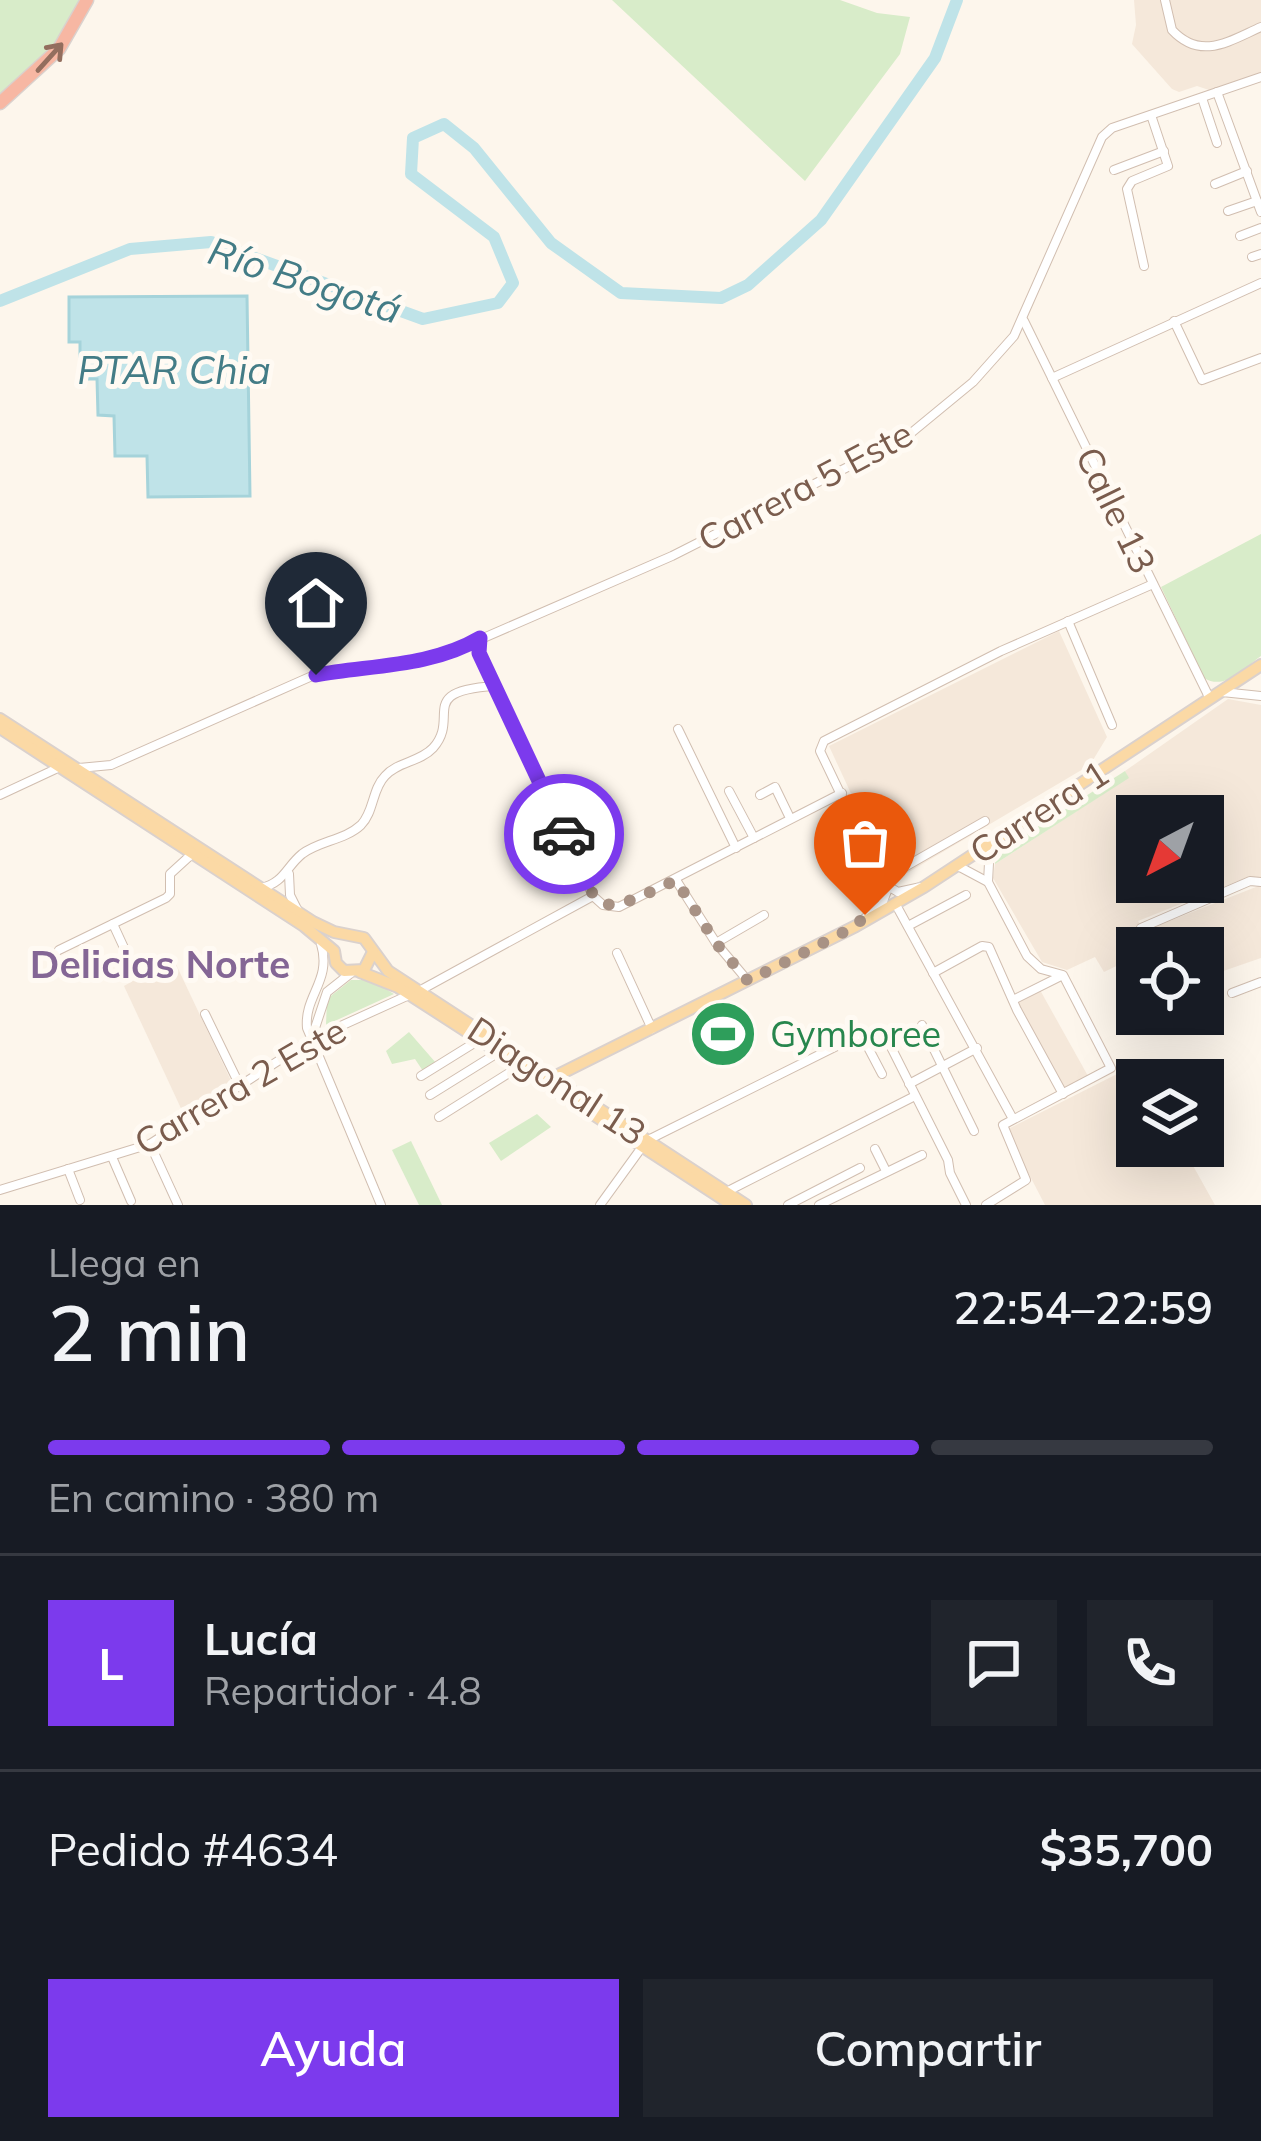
<!DOCTYPE html>
<html lang="es">
<meta charset="utf-8">
<style>
:root{--surface:#171b24;--page:#20242c;--text:#f1f3f6;--muted:#9ea1a6;--line:#363941;--accent:#7c3aed}
body{margin:0;font-family:Mulish,sans-serif;background:var(--page);color:var(--text);height:100vh;display:flex;flex-direction:column;font-size:45px;white-space:nowrap}
*{box-sizing:border-box;margin:0}
p{font-size:39px;color:var(--muted)}
.icon{flex:none;width:66px;height:66px;fill:none;stroke:currentColor;stroke-width:2;stroke-linecap:round;stroke-linejoin:round}
.map{position:relative;height:1205px;overflow:hidden}
.side{display:flex;flex-direction:column;background:var(--surface);flex:1}
.side>*{flex:none}
.needle{width:78px;rotate:221deg}
.fabs{position:absolute;left:1116px;top:795px;display:grid;gap:24px}
.fabs a{display:grid;place-items:center;width:108px;height:108px;border-radius:0px;background:var(--surface);box-shadow:0 12px 48px #0002;font-size:60px}
.pin{position:absolute;display:grid;place-items:center;width:102px;height:102px;color:#fff;margin:-123px -51px;border-radius:50% 50% 50% 0;rotate:-45deg;box-shadow:0 0 12px #0007}
.pin .icon{rotate:45deg}
.courier{position:absolute;display:grid;place-items:center;width:120px;height:120px;margin:-60px;border:9px solid #7c3aed;border-radius:50%;background:#fff;color:#222;box-shadow:0 3px 15px #0007}
.head em{font-style:normal;font-weight:600}
.head div{display:flex;flex-direction:column-reverse}
.head{display:flex;align-items:center;justify-content:space-between;height:204px;padding:0 48px}
h1{font-size:78px;font-weight:600;line-height:90px}
.bar{display:grid;grid-template-columns:repeat(4,1fr);gap:18px 12px;align-content:center;height:144px;padding:0 48px}
.bar i{height:15px;border-radius:9px;background:var(--line)}
.bar .selected{background:var(--accent)}
.bar p{grid-column:span 4}
.line{display:flex;align-items:center;gap:30px;padding:0 48px;border-top:3px solid var(--line)}
.line div{flex:1}
.round{display:grid;place-items:center;flex:none;width:126px;height:126px;border-radius:0px;background:var(--page)}
.button{display:flex;gap:24px;margin-top:auto;padding:24px 48px}
.button a{flex:1;height:138px;border-radius:0px;background:var(--accent);color:#fff;font-size:48px;font-weight:600;line-height:138px;text-align:center}
.button a+a{background:var(--page);color:var(--text)}
.map>svg:first-child{display:block}
.residential{fill:#f5e8da;fill-rule:evenodd}
.green{fill:#d8ecc9}
.water{fill:#bfe3e8;stroke:#a5d3da;stroke-width:3}
.lines{fill:none;stroke-linecap:round;stroke-linejoin:round}
.river{stroke:#bfe3e8;stroke-width:12}
.minor-casing{stroke:#d1beb0;stroke-width:10}
.major-casing{stroke:#dad1cd;stroke-width:14}
.highway-casing{stroke:#dad1cd;stroke-width:15}
.minor{stroke:#fff;stroke-width:8}
.major{stroke:#fbd9a5;stroke-width:10}
.highway{stroke:#f7b7a3;stroke-width:12}
.oneway{stroke:#936e5e}
.done{stroke:#a89285;stroke-width:12;stroke-dasharray:0 21.6}
.route{stroke:#7c3aed;stroke-width:15}
.labels{text-anchor:middle;stroke-width:10;stroke-linejoin:round;paint-order:stroke}
.street-label{font-size:36px;fill:#7a5c4d;stroke:#fffaf3}
.leisure-label{font-size:36px;fill:#27864d;stroke:#fffaf3;text-anchor:start}
.water-label{font-size:39px;font-style:italic;fill:#437c86;stroke:#fffaf3}
.neighbourhood-label{font-size:39px;font-weight:bold;fill:#846695;stroke:#fffaf3}
</style>
<div class="map">
<svg width="1261" height="1205" viewBox="0 0 1261 1205">
<rect width="100%" height="100%" fill="#fdf6ec"/>
<g class="residential">
<path d="M1134,0h127v74l-52,16 -12,-4 -18,6 -7,-3 -40,-45 4,-19z"/>
<path d="M1059,631l48,106 -17,28 -198,117 -63,-136z"/>
<path d="M1228,699l33,6v172h-13l-110,44 6,10 117,-46v73l-58,20v-30h-66v8l-33,16 -9,-15 -28,13 -25,-8 -49,-84 2,-14 133,-86 -3,-7zM1137,816h66v66h-66z"/>
<path d="M173,958l60,127 -48,32 -61,-131z"/>
<path d="M1040,990l48,86 -25,13 -44,-81 -1,-8z"/>
<path d="M1125,1070l15,2 4,8h-7v66h45l33,59h-170l-39,-75z"/>
</g>
<g class="green">
<path d="M0,0h79c-15,41 -46,68 -79,95z"/>
<path d="M612,0h228l37,13 33,4 -10,37 -95,127z"/>
<path d="M1261,534v122c-17,12 -36,35 -57,22l-43,-91z"/>
<path d="M1125,771l4,7 -134,86v-10z"/>
<path d="M351,980h20l23,14 -68,31 1,-26z"/>
<path d="M409,1032l27,31 -13,8 -8,-12 -23,5 -6,-13z"/>
<path d="M537,1114l14,13 -50,34 -12,-18z"/>
<path d="M411,1141l31,64h-23l-27,-55z"/>
</g>
<path class="water" d="M247,296l3,200 -102,1 -1,-41h-32l-1,-40 -16,-1 -1,-36h-17v-37h-11v-45z"/>
<g class="lines">
<path class="river" d="M0,301l130,-52 81,-7 212,77 75,-16 15,-20 -19,-46 -83,-63 2,-36 31,-14 30,24 77,95 70,50 100,5 27,-13 73,-65 114,-162 22,-58"/>
<g class="minor-casing">
<g id="minor">
<path d="M1165,0l7,30c29,31 57,11 89,-3"/>
<path d="M1217,92l44,120"/>
<path d="M1202,98l15,45"/>
<path d="M1114,170l50,-19"/>
<path d="M1215,184l32,-13"/>
<path d="M1228,211l29,-10"/>
<path d="M1240,236l21,-8"/>
<path d="M1252,257l9,-3"/>
<path d="M1144,266l-17,-77 5,-8 36,-15 -17,-51"/>
<path d="M1024,321l186,378"/>
<path d="M1174,321l28,59 59,-22"/>
<path d="M1052,378l209,-95"/>
<path d="M1068,621l44,104"/>
<path d="M480,640l-1,13 114,243 10,9 16,2 223,-114"/>
<path d="M1222,692l39,4"/>
<path d="M678,729l58,119"/>
<path d="M79,768l32,-3 201,-89 84,-11 69,-19 207,-90 233,-118 68,-56 41,-46 88,-199 10,-9 149,-51"/>
<path d="M729,791l25,47"/>
<path d="M0,795l60,-28"/>
<path d="M760,795l15,-8 15,31"/>
<path d="M958,866l30,16"/>
<path d="M289,874l1,21 8,16"/>
<path d="M676,880l40,63 32,38"/>
<path d="M882,880l103,-59"/>
<path d="M886,885l12,7 23,-5"/>
<path d="M261,888c23,-5 25,-21 41,-34 17,-13 43,-14 59,-29 13,-13 11,-36 24,-49 12,-14 35,-14 48,-28 28,-31 -18,-57 62,-62"/>
<path d="M895,903l118,216"/>
<path d="M860,922l22,-18 5,-13 -67,-140 4,-10 177,-90 152,-67"/>
<path d="M113,924l12,26"/>
<path d="M908,926l58,-31"/>
<path d="M1141,928l109,-47 11,1"/>
<path d="M716,943l48,-28"/>
<path d="M321,944c11,37 -17,51 -14,84l74,177"/>
<path d="M59,950l107,-52 4,-4v-20l23,-21"/>
<path d="M617,953l35,76"/>
<path d="M933,973l49,-27 7,1 28,63 46,84"/>
<path d="M419,991l174,-95"/>
<path d="M1232,993l29,-11"/>
<path d="M1013,1000l48,-24"/>
<path d="M205,1014l35,72"/>
<path d="M922,1025l52,106"/>
<path d="M312,1037l15,-45 24,-19"/>
<path d="M890,1045l58,115 2,13 16,32"/>
<path d="M421,1076l58,-36"/>
<path d="M909,1084l68,-36"/>
<path d="M430,1095l69,-43"/>
<path d="M439,1117l81,-51"/>
<path d="M648,1140l213,-106 21,40"/>
<path d="M150,1144l28,61"/>
<path d="M875,1149l11,22"/>
<path d="M112,1157l19,44"/>
<path d="M68,1169l12,31"/>
<path d="M0,1190l150,-46 162,-105 97,-44"/>
<path d="M726,1192l189,-96"/>
<path d="M600,1205l42,-58"/>
<path d="M788,1205l72,-37"/>
<path d="M819,1205l103,-50"/>
<path d="M986,1205l40,-25 -23,-55 108,-57 -48,-93 -22,-6 -14,-13 -39,-74 2,-38"/>
</g>
</g>
<g class="major-casing">
<g id="major">
<path d="M0,719l313,203 21,10 30,6 24,33 358,234"/>
<path d="M0,728l304,198 30,25 2,12 8,8 20,-1 9,-18"/>
<path d="M360,972l38,15 119,77"/>
<path d="M542,1081l190,124"/>
<path d="M544,1082l312,-156 68,-39 337,-222"/>
</g>
</g>
<g class="highway-casing">
<path id="highway" d="M0,103l59,-54 28,-49"/>
</g>
<use href="#minor" class="minor"/>
<use href="#major" class="major"/>
<use href="#highway" class="highway"/>
</g>
<defs><path id="oneway-shaft" d="M-6 0H5M1.5-3L5.5 0L1.5 3" fill="none" stroke-width="1.6" stroke-linecap="round" stroke-linejoin="round" transform="scale(3)"/></defs>
<use class="oneway" href="#oneway-shaft" transform="translate(50 57) rotate(-48)"/>
<g class="lines">
<path class="done" d="M564,834c39,82 26,86 112,46l40,63 32,38 108,-55 9,-11"/>
<path class="route" d="M316,675c54,-10 115,-8 164,-37l-1,15 85,181"/>
</g>
<defs>
<g id="stadium-disc" transform="scale(3.45)"><circle r="9.5" fill="#2e9e5b" stroke="#fffaf3"/><path d="M0-5a6.5 5 0 1 0 0 10a6.5 5 0 1 0 0-10ZM-3.5-1.8h7v3.6h-7Z" fill="#fff"/></g>
</defs>
<g fill-rule="evenodd">
<use href="#stadium-disc" x="723" y="1034"/>
</g>
<g class="labels">
<g class="street-label">
<text transform="translate(805 486) rotate(-28)" y="13">Carrera 5 Este</text>
<text transform="translate(1116 510) rotate(64)" y="13">Calle 13</text>
<text transform="translate(1039 812) rotate(-33)" y="13">Carrera 1</text>
<text transform="translate(557 1081) rotate(33)" y="13">Diagonal 13</text>
<text transform="translate(240 1086) rotate(-30)" y="13">Carrera 2 Este</text>
</g>
<g class="leisure-label">
<text x="770" y="1047">Gymboree</text>
</g>
<g class="water-label">
<text transform="translate(305 280) rotate(18)" y="14">Río Bogotá</text>
<text x="174" y="384">PTAR Chia</text>
</g>
<g class="neighbourhood-label">
<text x="160" y="978">Delicias Norte</text>
</g>
</g>
</svg>
<div class="fabs">
<a><svg class="needle" viewBox="-14 -14 28 28"><path d="M0-13l5 13h-10z" fill="#e53935"/><path d="M0 13l5-13h-10z" fill="#9ea1a6"/></svg></a>
<a><svg class="icon" aria-label="locate" viewBox="0 0 24 24"><circle cx="12" cy="12" r="6"/><path d="M12 2v4M12 18v4M2 12h4M18 12h4"/></svg></a>
<a><svg class="icon" aria-label="layers" viewBox="0 0 24 24"><path d="M12 4l9 5-9 5-9-5zM3 14l9 5 9-5"/></svg></a>
</div>
<div class="pin" style="left:865px;top:915px;background:#ea580c"><svg class="icon" aria-label="bag" viewBox="0 0 24 24"><path d="M5 8h14l-1 12H6zM9 8a3 3 0 0 1 6 0"/></svg></div>
<div class="pin" style="left:316px;top:675px;background:#1f2937"><svg class="icon" aria-label="home" viewBox="0 0 24 24"><path d="M3 11l9-7 9 7M6 9v11h12V9"/></svg></div>
<div class="courier" style="left:564px;top:834px"><svg class="icon" aria-label="car" viewBox="0 0 24 24"><path d="M5 17H2v-5l4-1 3-4h7l3 4 3 1v5h-3M9 17h6M6 11h13"/><circle cx="7" cy="17" r="2"/><circle cx="17" cy="17" r="2"/></svg></div>
</div>
<section class="side">
<div class="head"><div><h1>2 min</h1><p>Llega en</p></div><em>22:54–22:59</em></div>
<div class="bar"><i class="selected"></i><i class="selected"></i><i class="selected"></i><i></i><p>En camino · 380 m</p></div>
<div class="line" style="height:216px"><b class="round" style="background:var(--accent);color:#fff">L</b><div><b>Lucía</b><p>Repartidor · 4.8</p></div><a class="round"><svg class="icon" aria-label="chat" viewBox="0 0 24 24"><path d="M4 5h16v11H9l-5 4z"/></svg></a><a class="round"><svg class="icon" aria-label="phone" viewBox="0 0 24 24"><path d="M5 4h4l2 5-3 2q2 4 5 5l2-3 5 2v4C11 20 4 13 5 4z"/></svg></a></div>
<div class="line" style="height:156px"><div>Pedido #4634</div><b>$35,700</b></div>
<div class="button"><a>Ayuda</a><a>Compartir</a></div>
</section>
